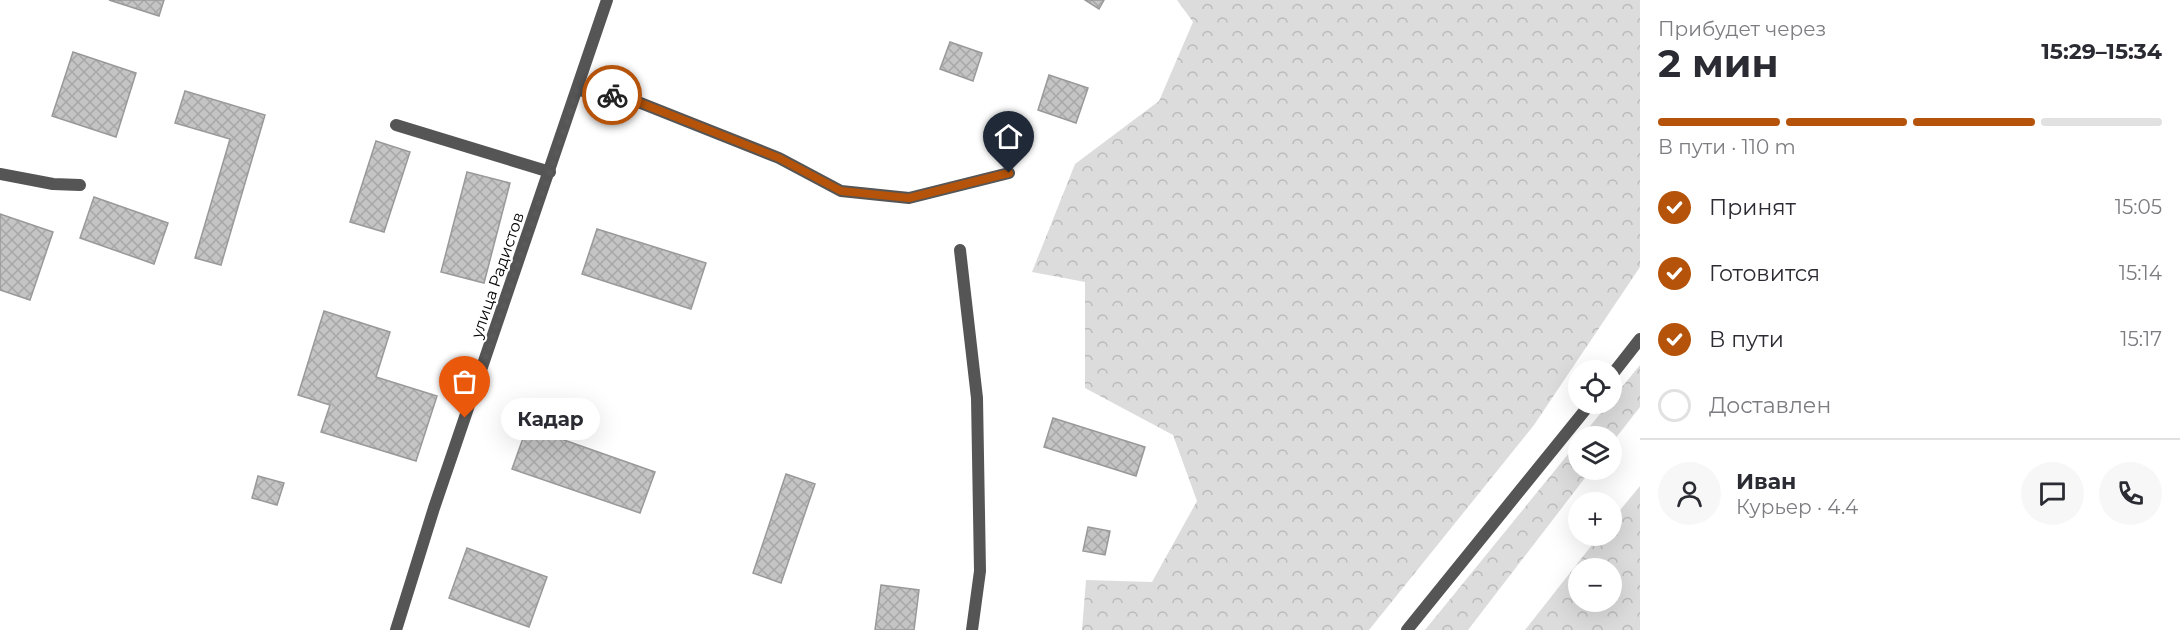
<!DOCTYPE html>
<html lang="ru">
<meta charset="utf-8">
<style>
:root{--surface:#fff;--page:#f7f7f7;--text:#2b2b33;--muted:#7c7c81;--line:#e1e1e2;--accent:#b45309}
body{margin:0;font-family:Montserrat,sans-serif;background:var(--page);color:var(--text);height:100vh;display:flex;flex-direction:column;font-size:22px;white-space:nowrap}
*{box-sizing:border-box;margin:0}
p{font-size:20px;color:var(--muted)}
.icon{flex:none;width:33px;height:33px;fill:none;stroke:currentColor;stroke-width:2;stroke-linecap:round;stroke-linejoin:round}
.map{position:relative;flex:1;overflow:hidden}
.sheet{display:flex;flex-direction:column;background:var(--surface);width:540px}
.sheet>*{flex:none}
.tools{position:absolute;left:1568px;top:360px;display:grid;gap:12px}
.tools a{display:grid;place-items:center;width:54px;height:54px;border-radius:50%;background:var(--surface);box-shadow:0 6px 24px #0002;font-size:30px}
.pin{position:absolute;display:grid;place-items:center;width:51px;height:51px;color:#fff;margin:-62px -26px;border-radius:50% 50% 50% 0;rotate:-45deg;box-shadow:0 0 6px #0007}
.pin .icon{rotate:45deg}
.courier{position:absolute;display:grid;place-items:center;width:60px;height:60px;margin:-30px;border:4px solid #b45309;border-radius:50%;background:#fff;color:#222;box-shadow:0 2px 8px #0007}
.bubble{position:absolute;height:42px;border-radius:21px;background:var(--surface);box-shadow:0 6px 24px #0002;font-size:20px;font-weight:700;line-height:42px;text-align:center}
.summary em{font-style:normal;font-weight:700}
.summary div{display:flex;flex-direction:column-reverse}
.summary{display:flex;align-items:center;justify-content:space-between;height:102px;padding:0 18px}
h1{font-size:39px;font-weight:700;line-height:45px}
.bar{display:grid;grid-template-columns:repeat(4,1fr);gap:9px 6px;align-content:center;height:72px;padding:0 18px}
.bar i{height:8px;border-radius:4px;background:var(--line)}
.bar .selected{background:var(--accent)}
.bar p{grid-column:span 4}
.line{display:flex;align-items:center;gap:15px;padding:0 18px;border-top:2px solid var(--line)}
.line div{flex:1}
.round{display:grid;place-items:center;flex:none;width:63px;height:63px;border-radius:32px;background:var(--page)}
ol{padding:0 18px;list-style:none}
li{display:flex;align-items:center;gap:18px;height:66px}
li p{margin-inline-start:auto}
li .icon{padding:6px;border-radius:50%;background:var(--accent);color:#fff;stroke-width:4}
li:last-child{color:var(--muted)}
li i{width:33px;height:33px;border:3px solid var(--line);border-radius:50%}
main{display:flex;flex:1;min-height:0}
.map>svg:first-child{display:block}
.forest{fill:url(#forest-crowns);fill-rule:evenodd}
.building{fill:url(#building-cross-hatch);stroke:#999;stroke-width:1.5}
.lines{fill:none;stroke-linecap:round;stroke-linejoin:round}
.service{stroke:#555;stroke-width:12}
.minor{stroke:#555;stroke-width:12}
.done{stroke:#595959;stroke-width:6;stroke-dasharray:0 10.8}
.route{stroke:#b45309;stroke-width:8}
.labels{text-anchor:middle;stroke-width:4.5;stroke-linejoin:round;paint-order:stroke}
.street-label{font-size:16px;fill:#000;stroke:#fff}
</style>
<main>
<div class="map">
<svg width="1640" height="630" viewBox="0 0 1640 630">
<defs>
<pattern id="forest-crowns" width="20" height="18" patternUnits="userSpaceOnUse" patternTransform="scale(1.5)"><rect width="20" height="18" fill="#dcdcdc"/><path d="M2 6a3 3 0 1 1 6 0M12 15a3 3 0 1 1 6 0" fill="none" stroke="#bbb"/></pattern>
<pattern id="building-cross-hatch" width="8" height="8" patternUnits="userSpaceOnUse" patternTransform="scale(1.5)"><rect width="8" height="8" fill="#c4c4c4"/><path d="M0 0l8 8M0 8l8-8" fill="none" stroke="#a7a7a7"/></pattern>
</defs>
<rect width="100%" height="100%" fill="#fff"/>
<g class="forest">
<path d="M1177,0h463v267l-106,158 -165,205h-287l4,-50 66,2 45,-81 -24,-66 -88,-47v-106l-53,-10 43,-108 84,-63 34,-79z"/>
<path d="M1640,365v42l-29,37v-8h-29z"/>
<path d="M1578,442v28h13l-123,160h-43z"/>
<path d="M1640,486v144h-115l74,-94h12v-15zM1578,568h33v34h-33z"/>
</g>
<g class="building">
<path d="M109,0h55l-5,16z"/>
<path d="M1085,0h19l-5,9z"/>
<path d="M950,42l32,11 -9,28 -33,-12z"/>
<path d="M73,52l63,21 -20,64 -64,-21z"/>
<path d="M1049,75l39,13 -12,35 -38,-13z"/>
<path d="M185,91l80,24 -44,150 -26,-7 35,-119 -55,-16z"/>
<path d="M376,141l34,11 -26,80 -34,-10z"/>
<path d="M467,172l43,11 -26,100 -43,-11z"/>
<path d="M94,197l74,26 -14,41 -74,-26z"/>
<path d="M0,214l53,18 -23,68 -30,-10z"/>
<path d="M597,229l109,34 -15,46 -109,-35z"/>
<path d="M324,311l66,21 -14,45 61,19 -21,65 -95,-29 9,-27 -32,-10z"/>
<path d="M1053,418l92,29 -9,29 -92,-29z"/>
<path d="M527,427l128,45 -15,41 -128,-44z"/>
<path d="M786,474l29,10 -34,99 -28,-10z"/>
<path d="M258,476l26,7 -7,22 -25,-7z"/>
<path d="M1088,527l22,4 -5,24 -22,-4z"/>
<path d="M467,548l80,29 -18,50 -80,-29z"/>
<path d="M881,585l38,5 -5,40h-39z"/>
</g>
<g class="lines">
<g class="service">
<path d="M578,90l50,8 151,60 62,33 68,7 100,-25"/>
<path d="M396,125l154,47"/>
<path d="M0,174l53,10 27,1"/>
</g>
<g class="minor">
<path d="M960,250l17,148 3,173 -8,59"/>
<path d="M1611,376l29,-37"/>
<path d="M396,630l38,-122 173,-508"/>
<path d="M1407,630l183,-226"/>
</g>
</g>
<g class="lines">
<path class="done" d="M465,418l113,-328 34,5"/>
<path class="route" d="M612,95l16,3 151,60 62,33 68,7 100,-25"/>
</g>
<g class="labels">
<g class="street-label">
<text transform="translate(497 275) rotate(-71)" y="6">улица Радистов</text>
</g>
</g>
</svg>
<div class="tools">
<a><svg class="icon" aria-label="locate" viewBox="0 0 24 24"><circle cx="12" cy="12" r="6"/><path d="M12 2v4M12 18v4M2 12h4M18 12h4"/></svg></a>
<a><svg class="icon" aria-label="layers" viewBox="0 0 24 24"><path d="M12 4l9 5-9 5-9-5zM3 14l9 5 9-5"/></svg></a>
<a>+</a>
<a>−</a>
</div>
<div class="pin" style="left:465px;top:418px;background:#ea580c"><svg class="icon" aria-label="bag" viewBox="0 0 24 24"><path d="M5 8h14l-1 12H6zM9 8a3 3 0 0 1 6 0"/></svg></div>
<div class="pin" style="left:1009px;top:173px;background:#1f2937"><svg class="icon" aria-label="home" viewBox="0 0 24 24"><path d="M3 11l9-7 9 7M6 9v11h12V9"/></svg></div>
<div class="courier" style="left:612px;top:95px"><svg class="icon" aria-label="bike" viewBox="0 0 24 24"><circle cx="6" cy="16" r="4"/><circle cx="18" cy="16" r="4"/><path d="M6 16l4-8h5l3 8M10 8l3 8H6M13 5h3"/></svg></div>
<div class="bubble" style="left:501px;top:398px;width:99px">Кадар</div>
</div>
<section class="sheet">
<div class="summary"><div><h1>2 мин</h1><p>Прибудет через</p></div><em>15:29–15:34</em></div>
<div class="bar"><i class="selected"></i><i class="selected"></i><i class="selected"></i><i></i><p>В пути · 110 m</p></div>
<ol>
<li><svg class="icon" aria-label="check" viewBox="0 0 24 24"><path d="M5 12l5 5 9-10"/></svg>Принят<p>15:05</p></li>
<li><svg class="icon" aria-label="check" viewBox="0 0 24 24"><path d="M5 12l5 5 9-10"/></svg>Готовится<p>15:14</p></li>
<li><svg class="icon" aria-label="check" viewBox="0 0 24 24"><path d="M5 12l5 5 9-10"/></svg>В пути<p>15:17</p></li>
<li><i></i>Доставлен</li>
</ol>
<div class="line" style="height:108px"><a class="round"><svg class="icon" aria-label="person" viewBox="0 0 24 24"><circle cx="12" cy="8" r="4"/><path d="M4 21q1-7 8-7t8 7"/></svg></a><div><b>Иван</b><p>Курьер · 4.4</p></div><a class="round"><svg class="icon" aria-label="chat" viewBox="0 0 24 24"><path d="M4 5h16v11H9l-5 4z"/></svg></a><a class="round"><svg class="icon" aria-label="phone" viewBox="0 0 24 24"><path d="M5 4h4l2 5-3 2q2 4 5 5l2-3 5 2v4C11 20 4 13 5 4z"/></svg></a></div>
</section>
</main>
